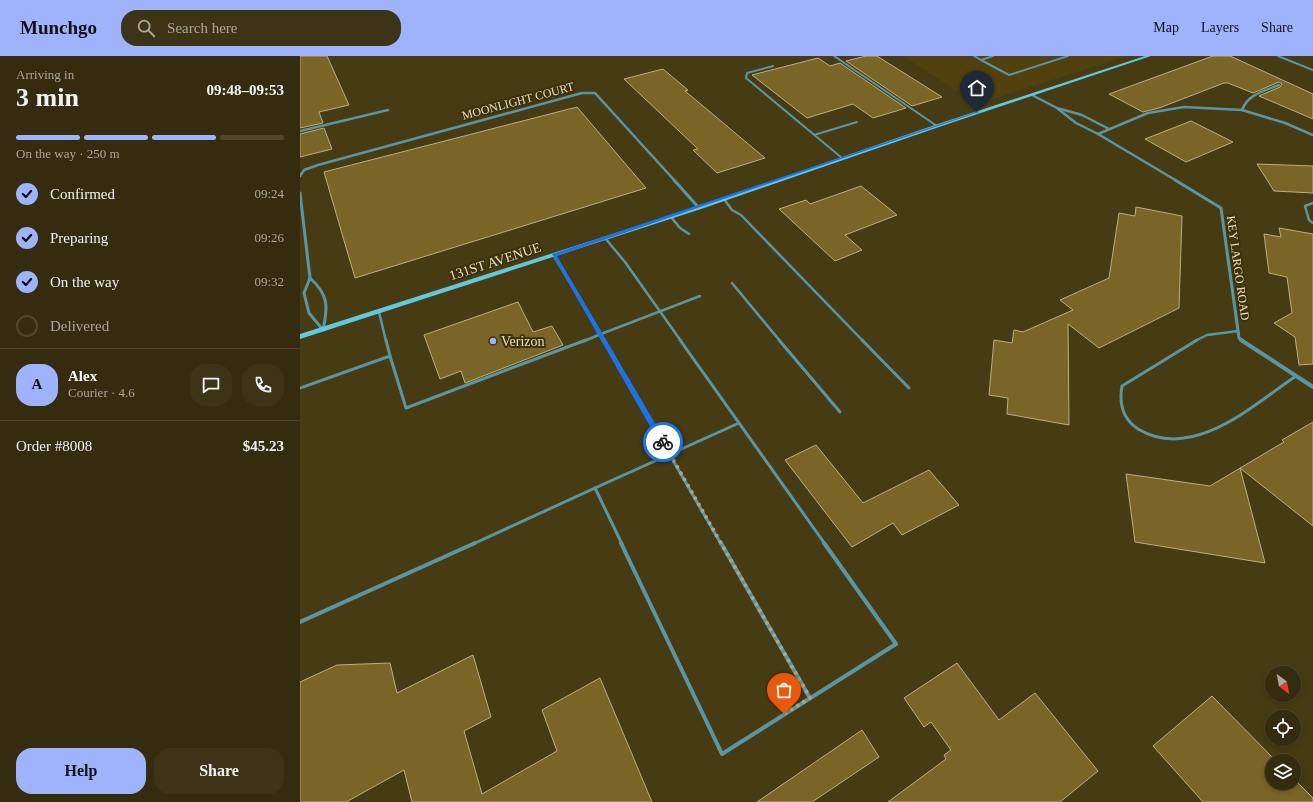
<!DOCTYPE html>
<meta charset="utf-8">
<style>
:root{--surface:#352c0f;--page:#3d3418;--text:#f1f3f6;--muted:#aaa79e;--line:#4f482f;--accent:#9fb3fd}
body{margin:0;font-family:Georgia,serif;background:var(--page);color:var(--text);height:100vh;display:flex;flex-direction:column;font-size:15px;white-space:nowrap}
*{box-sizing:border-box;margin:0}
p{font-size:13px;color:var(--muted)}
.icon{flex:none;width:22px;height:22px;fill:none;stroke:currentColor;stroke-width:2;stroke-linecap:round;stroke-linejoin:round}
.map{position:relative;flex:1;overflow:hidden}
.drawer{display:flex;flex-direction:column;background:var(--surface);width:300px}
.drawer>*{flex:none}
.needle{width:26px;rotate:148deg}
.fabs{position:absolute;left:965px;top:610px;display:grid;gap:8px}
.fabs a{display:grid;place-items:center;width:36px;height:36px;border-radius:50%;background:var(--surface);box-shadow:0 2px 6px #0003,0 0 0 1px var(--line);font-size:20px}
.pin{position:absolute;display:grid;place-items:center;width:34px;height:34px;color:#fff;margin:-41px -17px;border-radius:50% 50% 50% 0;rotate:-45deg;box-shadow:0 0 4px #0007}
.pin .icon{rotate:45deg}
.courier{position:absolute;display:grid;place-items:center;width:40px;height:40px;margin:-20px;border:3px solid #1a73e8;border-radius:50%;background:#fff;color:#222;box-shadow:0 1px 5px #0007}
.overview em{font-style:normal;font-weight:800}
.overview div{display:flex;flex-direction:column-reverse}
.overview{display:flex;align-items:center;justify-content:space-between;height:68px;padding:0 16px}
h1{font-size:26px;font-weight:800;line-height:30px}
.bar{display:grid;grid-template-columns:repeat(4,1fr);gap:6px 4px;align-content:center;height:48px;padding:0 16px}
.bar i{height:5px;border-radius:3px;background:var(--line)}
.bar .active{background:var(--accent)}
.bar p{grid-column:span 4}
.line{display:flex;align-items:center;gap:10px;padding:0 16px;border-top:1px solid var(--line)}
.line div{flex:1}
.round{display:grid;place-items:center;flex:none;width:42px;height:42px;border-radius:16px;background:var(--page)}
ol{padding:0 16px;list-style:none}
li{display:flex;align-items:center;gap:12px;height:44px}
li p{margin-inline-start:auto}
li .icon{padding:4px;border-radius:50%;background:var(--accent);color:#111;stroke-width:4}
li:last-child{color:var(--muted)}
li i{width:22px;height:22px;border:2px solid var(--line);border-radius:50%}
.cta{display:flex;gap:8px;margin-top:auto;padding:8px 16px}
.cta a{flex:1;height:46px;border-radius:16px;background:var(--accent);color:#111;font-size:16px;font-weight:800;line-height:46px;text-align:center}
.cta a+a{background:var(--page);color:var(--text)}
header{display:flex;align-items:center;gap:24px;box-sizing:border-box;height:56px;padding:0 20px;background:var(--accent);color:#111}
header strong{font-size:19px}
nav{display:flex;gap:22px;margin-inline-start:auto;font-size:14px}
.search{width:280px;height:36px;background:var(--page);display:flex;align-items:center;gap:10px;box-sizing:border-box;padding:0 14px;border-radius:16px;color:var(--muted);font-size:15px}
main{display:flex;flex:1;min-height:0}
.map>svg:first-child{display:block}
.built{fill:#50410f}
.building{fill:#796526;stroke:#bcae85}
.lines{fill:none;stroke-linecap:round;stroke-linejoin:round}
.lane-far3{stroke:#5a96a2;stroke-width:2}
.lane-far2{stroke:#5a96a2;stroke-width:2.5}
.lane-far1{stroke:#5a96a2;stroke-width:3}
.lane{stroke:#5a96a2;stroke-width:4}
.street-far2{stroke:#5a96a2;stroke-width:2.5}
.street-far1{stroke:#5a96a2;stroke-width:3}
.street{stroke:#5a96a2;stroke-width:4}
.secondary{fill:#62c9dc;fill-rule:evenodd}
.route{fill:#1a73e8}
.done{stroke:#aea58a;stroke-width:4;stroke-dasharray:0 7.2}
.poi-dot{fill:#9fb3fd;stroke:#3d3107;stroke-width:1.5}
.labels{text-anchor:middle;stroke-width:4;stroke-linejoin:round;paint-order:stroke}
.far-street-label{font-size:12px;fill:#e5dec9;stroke:#3d3107}
.street-label{font-size:14px;fill:#e5dec9;stroke:#3d3107}
.poi-label{font-size:14px;fill:#e5dec9;stroke:#3d3107;text-anchor:start}
</style>
<header>
<strong>Munchgo</strong>
<div class="search"><svg class="icon" aria-label="search" viewBox="0 0 24 24"><circle cx="10" cy="10" r="6"/><path d="M15 15l6 6"/></svg>Search here</div>
<nav><a>Map</a><a>Layers</a><a>Share</a></nav>
</header>
<main>
<section class="drawer">
<div class="overview"><div><h1>3 min</h1><p>Arriving in</p></div><em>09:48–09:53</em></div>
<div class="bar"><i class="active"></i><i class="active"></i><i class="active"></i><i></i><p>On the way · 250 m</p></div>
<ol>
<li><svg class="icon" aria-label="check" viewBox="0 0 24 24"><path d="M5 12l5 5 9-10"/></svg>Confirmed<p>09:24</p></li>
<li><svg class="icon" aria-label="check" viewBox="0 0 24 24"><path d="M5 12l5 5 9-10"/></svg>Preparing<p>09:26</p></li>
<li><svg class="icon" aria-label="check" viewBox="0 0 24 24"><path d="M5 12l5 5 9-10"/></svg>On the way<p>09:32</p></li>
<li><i></i>Delivered</li>
</ol>
<div class="line" style="height:72px"><b class="round" style="background:var(--accent);color:#111">A</b><div><b>Alex</b><p>Courier · 4.6</p></div><a class="round"><svg class="icon" aria-label="chat" viewBox="0 0 24 24"><path d="M4 5h16v11H9l-5 4z"/></svg></a><a class="round"><svg class="icon" aria-label="phone" viewBox="0 0 24 24"><path d="M5 4h4l2 5-3 2q2 4 5 5l2-3 5 2v4C11 20 4 13 5 4z"/></svg></a></div>
<div class="line" style="height:52px"><div>Order #8008</div><b>$45.23</b></div>
<div class="cta"><a>Help</a><a>Share</a></div>
</section>
<div class="map">
<svg width="1013" height="746" viewBox="0 0 1013 746">
<rect width="100%" height="100%" fill="#473b14"/>
<path class="built" d="M603,0h224l-150,48z"/>
<g class="building">
<path d="M0,0h27l22,49 -30,7 4,11 -23,5z"/>
<path d="M566,0h11l65,41 -30,9 -66,-45z"/>
<path d="M913,0h17l83,38v25l-54,-23 21,-9 2,-3 -3,-2 -26,11 -25,-10h-4l-65,25 -16,4 -34,-18z"/>
<path d="M518,2l12,8 10,-3 66,45 -33,10 -20,-14 -46,14 -55,-43z"/>
<path d="M363,13l25,21 -3,1 80,67 -48,15 -24,-23 5,-1 -74,-70z"/>
<path d="M277,51l69,81 -291,90 -31,-106z"/>
<path d="M891,65l42,21 -47,20 -41,-23z"/>
<path d="M24,72l8,21 -32,8v-23z"/>
<path d="M957,108l56,2v27l-39,-2z"/>
<path d="M561,130l36,29 -52,20 17,15 -27,11 -56,-52 27,-9 4,4z"/>
<path d="M836,151l46,9 -3,92 -80,40 -31,-24 1,101 -62,-11 1,-16 -19,-3 5,-55 18,3 2,-13 9,2 50,-22 -13,-10 49,-22 10,-65 16,3z"/>
<path d="M979,172l34,6v130l-14,1 -4,-28 -21,-14 18,-10 -5,-36 -18,-4 -5,-39 17,3z"/>
<path d="M218,246l15,30 19,-6 11,19 -98,38 -4,-12 -21,8 -16,-44z"/>
<path d="M1013,366v104l-73,-58 25,95 -130,-21 -9,-68 84,12 74,-44 -2,-2z"/>
<path d="M516,389l47,58 66,-33 30,35 -57,30 -9,-12 -41,24 -67,-87z"/>
<path d="M173,599l18,62 -27,14 18,63 75,-43 -15,-41 58,-32 52,124h-240l-8,-32 -58,32h-46v-120l37,-17 53,-2 7,30z"/>
<path d="M657,607l42,57 36,-27 63,78 -38,31h-172l58,-43 -2,-4 7,-5 -20,-28 -7,5 -20,-29z"/>
<path d="M912,640l64,65h-4v22h22v-4l19,19v4h-110l-50,-56z"/>
<path d="M562,674l17,27 -67,45h-55z"/>
</g>
<g class="lines">
<g class="lane-far3">
<path d="M534,0l103,70"/>
<path d="M674,0l7,4 12,-4"/>
<path d="M978,0l35,14"/>
<path d="M681,4l28,15 59,-19"/>
<path d="M473,10l-26,7 -1,5 96,80"/>
<path d="M514,79l43,-13"/>
</g>
<g class="lane-far2">
<path d="M424,143l8,11 9,5 122,126"/>
<path d="M1013,147l-8,3 4,14 4,3"/>
<path d="M371,161l9,11 9,6"/>
<path d="M305,182l20,24 56,79"/>
<path d="M254,200l47,78 -17,7"/>
<path d="M432,227l48,58"/>
<path d="M79,256l7,29"/>
<path d="M305,285l-4,-7 99,-38"/>
<path d="M895,285l12,-6 31,-4"/>
</g>
<g class="lane-far1">
<path d="M86,284l4,16"/>
<path d="M304,284l117,204"/>
<path d="M380,284l145,204"/>
<path d="M479,284l61,72"/>
<path d="M562,284l47,48"/>
<path d="M897,284l-75,46c-3,17 1,33 16,43 55,33 115,-24 158,-53"/>
<path d="M0,332l90,-32 16,52 180,-68"/>
<path d="M295,432l144,-65"/>
<path d="M173,488l122,-56 27,56"/>
</g>
<g class="lane">
<path d="M321,487l101,211 174,-110 -72,-101"/>
<path d="M421,487l89,155"/>
<path d="M0,566l175,-79"/>
</g>
<g class="street-far2">
<path d="M732,39l25,13 25,7 27,14"/>
<path d="M757,52l19,15 22,11 79,47"/>
<path d="M942,54c6,-16 22,-19 37,-25"/>
<path d="M0,75l88,-21"/>
<path d="M798,78l50,-21 36,-6 58,3 43,13 28,12"/>
<path d="M0,120l4,-6 14,-5 264,-72h13l80,88"/>
</g>
<g class="street-far1">
<path d="M374,124l25,28"/>
<path d="M875,124l46,28 18,130 4,3"/>
<path d="M0,137l10,85"/>
<path d="M10,222c19,17 18,29 13,52l-14,-17 -5,-20z"/>
</g>
<path class="street" d="M941,284l72,47"/>
<path class="secondary" d="M845,0h6l-212,71 -238,82 -401,130v-5l397,-127 238,-82z"/>
</g>
<path class="route" d="M676,56h3l-422,144 109,186 -3,3 -3,-1 -108,-190z"/>
<g class="lines">
<path class="done" d="M363,386l147,256 -26,16"/>
</g>
<circle class="poi-dot" cx="193" cy="285" r="4"/>
<g class="labels">
<g class="far-street-label">
<text transform="translate(218 45) rotate(-15)" y="4">MOONLIGHT COURT</text>
<text transform="translate(938 212) rotate(82)" y="4">KEY LARGO ROAD</text>
</g>
<g class="street-label">
<text transform="translate(195 205) rotate(-18)" y="5">131ST AVENUE</text>
</g>
<g class="poi-label">
<text x="201" y="290">Verizon</text>
</g>
</g>
</svg>
<div class="fabs">
<a><svg class="needle" viewBox="-14 -14 28 28"><path d="M0-13l5 13h-10z" fill="#e53935"/><path d="M0 13l5-13h-10z" fill="#aaa79e"/></svg></a>
<a><svg class="icon" aria-label="locate" viewBox="0 0 24 24"><circle cx="12" cy="12" r="6"/><path d="M12 2v4M12 18v4M2 12h4M18 12h4"/></svg></a>
<a><svg class="icon" aria-label="layers" viewBox="0 0 24 24"><path d="M12 4l9 5-9 5-9-5zM3 14l9 5 9-5"/></svg></a>
</div>
<div class="pin" style="left:484px;top:658px;background:#ea580c"><svg class="icon" aria-label="bag" viewBox="0 0 24 24"><path d="M5 8h14l-1 12H6zM9 8a3 3 0 0 1 6 0"/></svg></div>
<div class="pin" style="left:677px;top:56px;background:#1f2937"><svg class="icon" aria-label="home" viewBox="0 0 24 24"><path d="M3 11l9-7 9 7M6 9v11h12V9"/></svg></div>
<div class="courier" style="left:363px;top:386px"><svg class="icon" aria-label="bike" viewBox="0 0 24 24"><circle cx="6" cy="16" r="4"/><circle cx="18" cy="16" r="4"/><path d="M6 16l4-8h5l3 8M10 8l3 8H6M13 5h3"/></svg></div>
</div>
</main>
